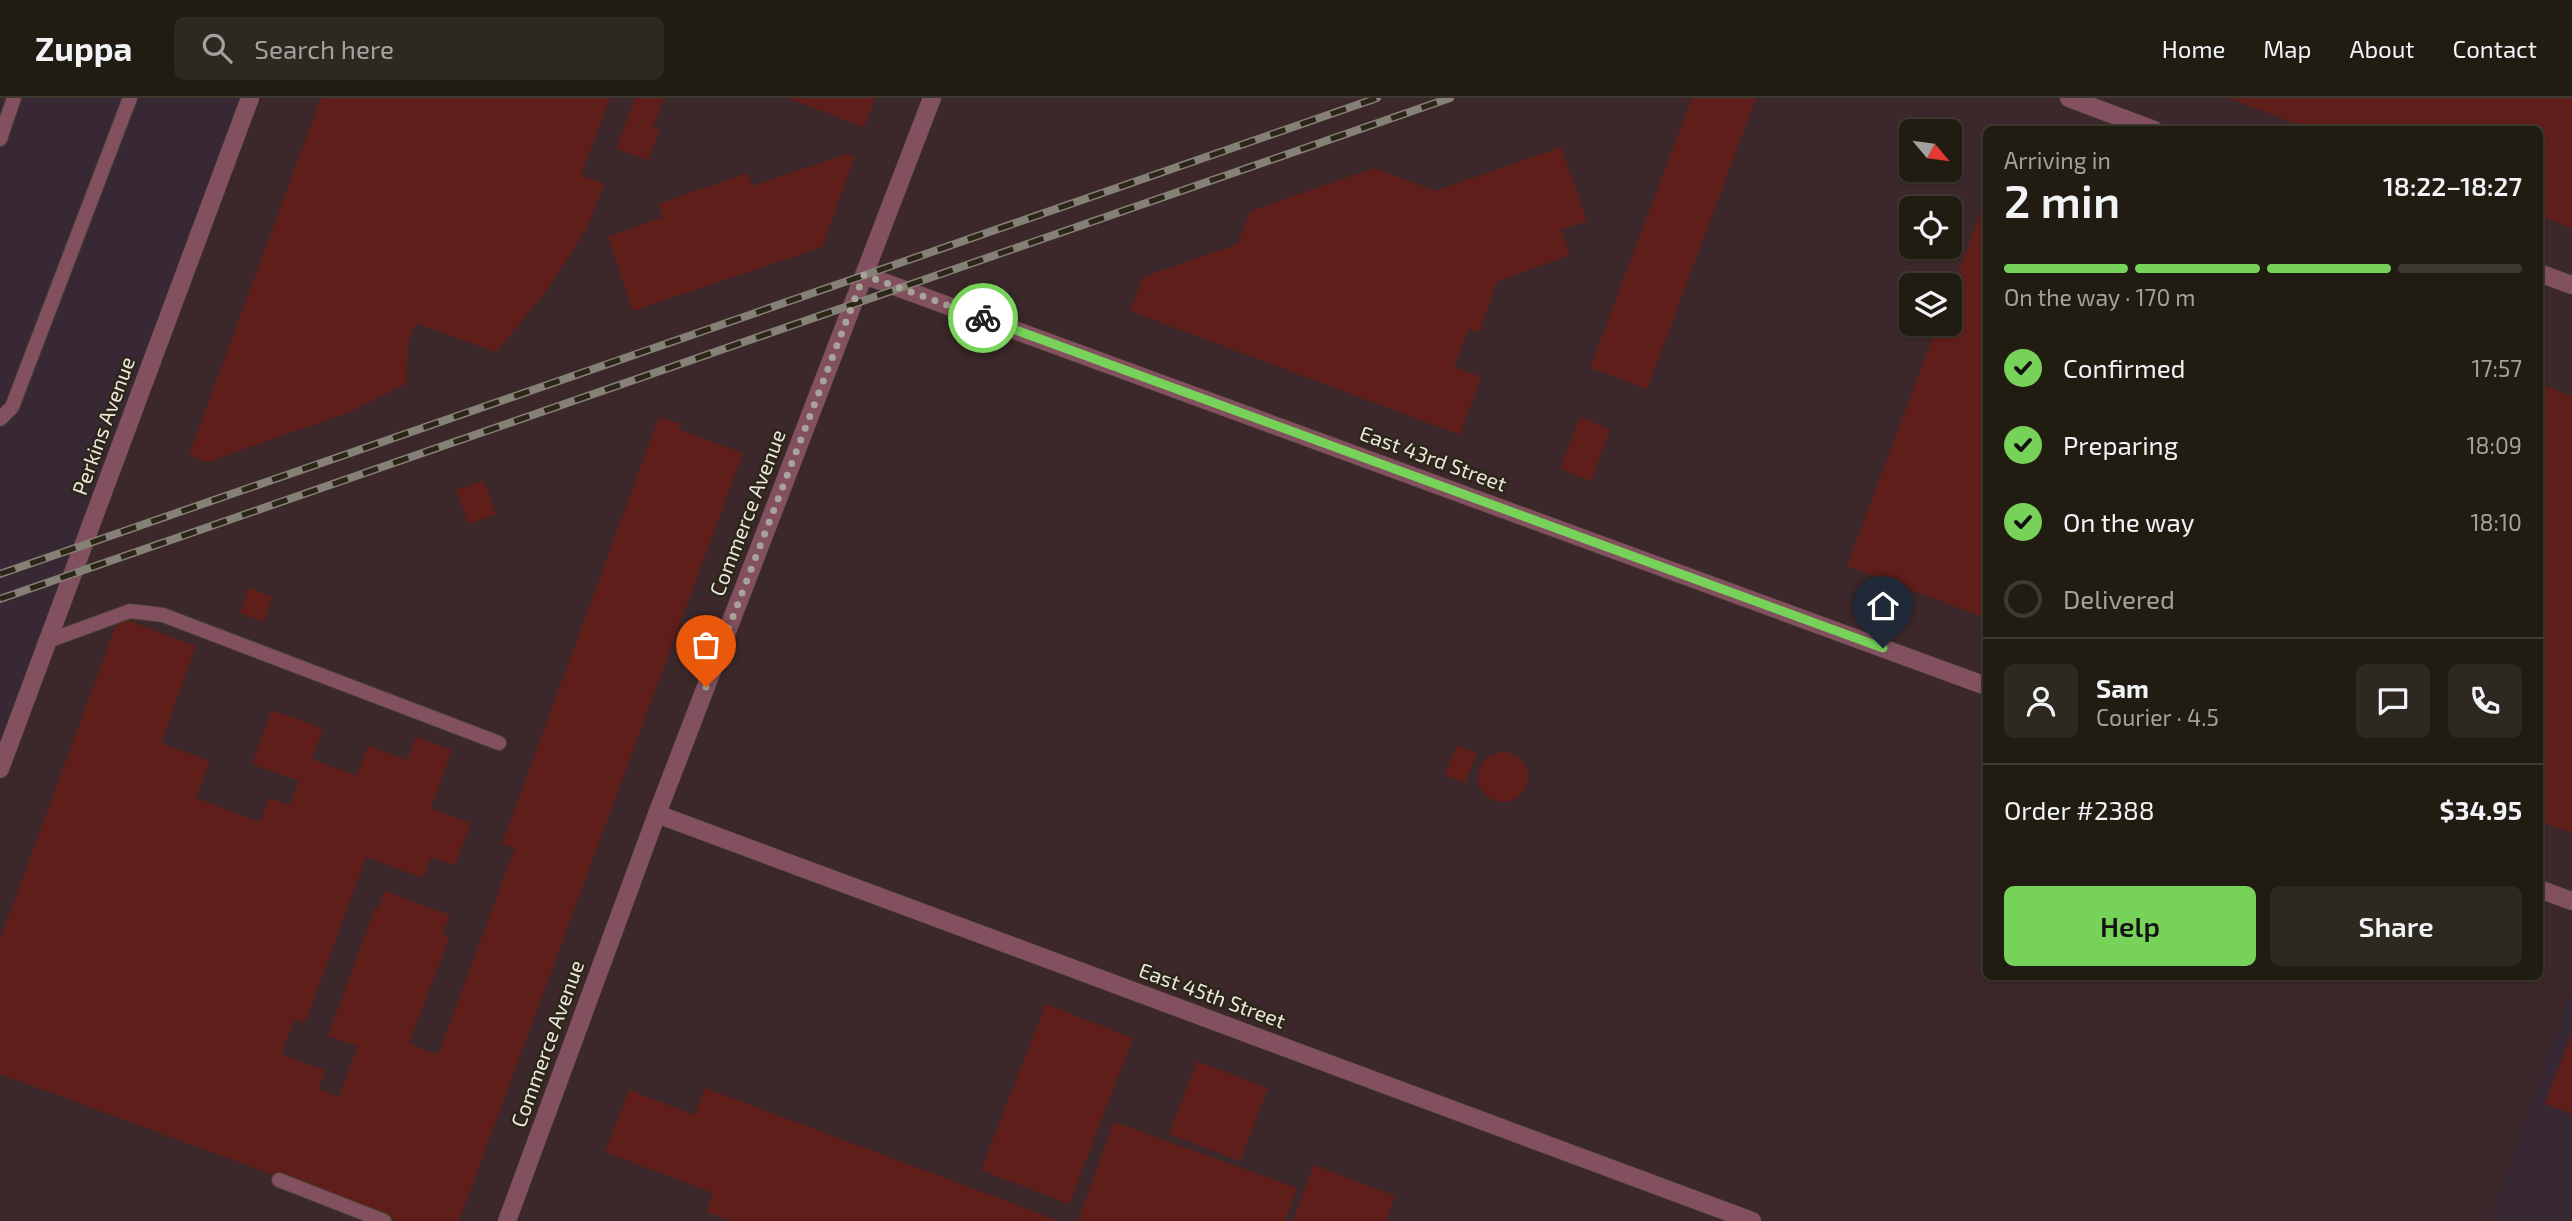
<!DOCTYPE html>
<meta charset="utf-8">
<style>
:root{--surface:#211c12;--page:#2d2920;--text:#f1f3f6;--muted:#a2a19f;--line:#3e3a32;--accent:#77d259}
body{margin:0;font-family:"Exo 2",sans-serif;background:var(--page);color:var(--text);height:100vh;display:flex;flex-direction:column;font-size:26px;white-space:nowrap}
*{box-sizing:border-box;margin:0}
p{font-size:23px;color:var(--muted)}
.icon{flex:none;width:38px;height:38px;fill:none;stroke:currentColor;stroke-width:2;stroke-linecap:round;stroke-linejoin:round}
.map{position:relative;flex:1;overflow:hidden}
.panel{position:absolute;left:1983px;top:28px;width:560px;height:854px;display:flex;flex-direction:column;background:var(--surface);border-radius:10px;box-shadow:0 2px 5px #0004,0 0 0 2px var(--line)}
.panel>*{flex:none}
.needle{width:46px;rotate:119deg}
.buttons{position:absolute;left:1899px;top:21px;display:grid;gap:14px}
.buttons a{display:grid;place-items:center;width:63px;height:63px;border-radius:10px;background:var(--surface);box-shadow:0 2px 5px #0004,0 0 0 2px var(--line);font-size:35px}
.pin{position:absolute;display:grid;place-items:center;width:60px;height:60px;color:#fff;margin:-72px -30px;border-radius:50% 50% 50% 0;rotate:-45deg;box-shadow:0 0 7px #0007}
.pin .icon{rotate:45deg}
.courier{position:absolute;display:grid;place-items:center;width:70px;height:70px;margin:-35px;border:5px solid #77d259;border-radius:50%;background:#fff;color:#222;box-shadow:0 2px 9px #0007}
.headline em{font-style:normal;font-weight:600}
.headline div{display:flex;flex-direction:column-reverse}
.headline{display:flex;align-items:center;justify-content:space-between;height:119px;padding:0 21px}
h1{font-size:46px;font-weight:600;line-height:52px}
.bar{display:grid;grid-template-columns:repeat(4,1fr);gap:10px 7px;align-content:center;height:84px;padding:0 21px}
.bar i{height:9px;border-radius:5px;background:var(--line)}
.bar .on{background:var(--accent)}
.bar p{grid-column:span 4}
.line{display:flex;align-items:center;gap:18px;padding:0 21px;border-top:2px solid var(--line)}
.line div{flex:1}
.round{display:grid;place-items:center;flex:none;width:74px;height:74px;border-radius:10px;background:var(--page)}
ol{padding:0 21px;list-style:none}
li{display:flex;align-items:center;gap:21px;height:77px}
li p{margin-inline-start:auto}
li .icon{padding:7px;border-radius:50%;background:var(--accent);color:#111;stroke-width:4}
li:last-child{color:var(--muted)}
li i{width:38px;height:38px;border:4px solid var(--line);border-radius:50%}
.action{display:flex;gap:14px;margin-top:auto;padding:14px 21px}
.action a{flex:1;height:80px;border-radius:10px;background:var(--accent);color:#111;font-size:28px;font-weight:600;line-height:80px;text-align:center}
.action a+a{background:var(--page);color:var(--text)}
header{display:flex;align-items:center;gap:42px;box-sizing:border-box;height:98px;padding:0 35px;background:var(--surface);border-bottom:2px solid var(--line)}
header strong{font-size:33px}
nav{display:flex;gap:38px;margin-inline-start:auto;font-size:24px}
.search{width:490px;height:63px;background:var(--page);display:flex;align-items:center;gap:18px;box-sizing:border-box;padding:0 24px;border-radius:10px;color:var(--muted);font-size:26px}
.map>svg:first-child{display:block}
.commercial{fill:#382834}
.industrial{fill:#3c282a;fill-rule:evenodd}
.building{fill:#5f1e19}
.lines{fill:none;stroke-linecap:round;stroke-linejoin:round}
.lane-casing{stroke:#474134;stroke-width:16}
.street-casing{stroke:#474134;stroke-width:19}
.lane{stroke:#82505e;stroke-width:14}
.street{stroke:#82505e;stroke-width:18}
.rail-casing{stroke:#868176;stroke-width:8}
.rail{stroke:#2c2618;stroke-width:5;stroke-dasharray:16;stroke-linecap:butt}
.done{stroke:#a8a399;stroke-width:7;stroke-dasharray:0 12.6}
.route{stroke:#77d259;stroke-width:9}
.labels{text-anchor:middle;stroke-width:5;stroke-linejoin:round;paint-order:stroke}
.street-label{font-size:21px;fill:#ebe7de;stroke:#2c2618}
</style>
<header>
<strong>Zuppa</strong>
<div class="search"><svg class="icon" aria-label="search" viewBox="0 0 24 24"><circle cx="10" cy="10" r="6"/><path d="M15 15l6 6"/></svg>Search here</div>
<nav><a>Home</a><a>Map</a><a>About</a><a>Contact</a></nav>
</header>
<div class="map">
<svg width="2572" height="1123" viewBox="0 0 2572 1123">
<rect width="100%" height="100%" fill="#2c2618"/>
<g class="commercial">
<path d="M0,0h250l-178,451 -24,92 -48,128z"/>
<path d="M2572,889v234h-82z"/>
</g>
<path class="industrial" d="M250,0h2322v889l-82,234h-2490v-452zM1986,32h553v846h-553zM1911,33h39v39h-39zM1911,110h39v39h-39zM1911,187h39v39h-39z"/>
<g class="building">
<path d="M321,0h289l-29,77 23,9 -17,44 -40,62 -51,62 -80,-29 -8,20 -2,41 -54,27 -144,51 -19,-7z"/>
<path d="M635,0h29l-11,30 7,2 -12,30 -32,-11z"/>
<path d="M787,0h88l-11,29z"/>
<path d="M1692,0h64l-109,291 -57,-21z"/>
<path d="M2229,0h343v130l-33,-13v-85h-227z"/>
<path d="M1561,49l26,74 -26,9 9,25 -73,27 -18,50 -10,-4 -15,39 27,10 -21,58 -330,-124 13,-34 95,-33 12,-33 125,-43 60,23z"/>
<path d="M847,56l8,2 -33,91 -189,64 -25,-74 55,-20 -5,-13 90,-31 4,13z"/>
<path d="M1986,100v420l-139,-52 91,-242h12v-30z"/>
<path d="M2539,286l33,12v437l-33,-12z"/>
<path d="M659,319l22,7 -2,5 64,24 -284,768h-61l-398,-147v-134l119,-323 77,29 -35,97 49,18 -14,37 64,24 9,-24 21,7 9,-24 -47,-17 20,-54 51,19 -11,30 45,17 11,-30 39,14 9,-23 36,13 -21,58 40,15 -16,42 -24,-8 -8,21 -57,-21 -61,166 -11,-4 -13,35 44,16 -7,19 21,8 19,-51 -30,-10 47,-128 3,2 7,-19 65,24 -8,20 7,3 -40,105 29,12 77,-207 -13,-4z"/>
<path d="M1580,319l30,12 -19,52 -31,-12z"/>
<path d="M484,383l12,33 -27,10 -13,-34z"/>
<path d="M249,490l23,9 -8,25 -24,-9z"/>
<path d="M1457,648l20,7 -12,30 -20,-8z"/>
<circle cx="1503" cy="679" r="25"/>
<path d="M1046,906l87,34 -64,166 -88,-34z"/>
<path d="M2572,934v82l-27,-10z"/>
<path d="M1197,963l71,27 -28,73 -71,-27z"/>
<path d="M705,990l354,133h-328l-25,-9 7,-19 -108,-41 24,-62 66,25z"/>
<path d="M1114,1024l183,66 -12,33h-207z"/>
<path d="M1314,1067l81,31 -9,25h-93z"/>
</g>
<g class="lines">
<g class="lane-casing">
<g id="lane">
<path d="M0,41l14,-41"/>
<path d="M0,321l12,-12 118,-309"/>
<path d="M48,543l82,-30 33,4 336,128"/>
<path d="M279,1082l105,41"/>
</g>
</g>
<g class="street-casing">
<g id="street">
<path d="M2069,0l85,32"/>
<path d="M2539,175l33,12"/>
<path d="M864,177l1122,411"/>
<path d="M0,671l250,-671"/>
<path d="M657,716l1095,407"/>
<path d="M2539,791l33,12"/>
<path d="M507,1123l150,-407 275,-716"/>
</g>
</g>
<use href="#lane" class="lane"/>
<use href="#street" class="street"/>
<g class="rail-casing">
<g id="rail">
<path d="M0,476l1377,-476"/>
<path d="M0,501l1450,-501"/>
</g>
</g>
<use href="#rail" class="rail"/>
</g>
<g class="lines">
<path class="done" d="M706,589l158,-412 119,43"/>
<path class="route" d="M983,220l900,330"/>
</g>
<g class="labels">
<g class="street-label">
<text transform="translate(104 328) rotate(-70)" y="7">Perkins Avenue</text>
<text transform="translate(1433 361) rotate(20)" y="7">East 43rd Street</text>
<text transform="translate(748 415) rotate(-69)" y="7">Commerce Avenue</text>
<text transform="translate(1212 898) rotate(20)" y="7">East 45th Street</text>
<text transform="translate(548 946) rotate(-70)" y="7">Commerce Avenue</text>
</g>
</g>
</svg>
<div class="buttons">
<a><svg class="needle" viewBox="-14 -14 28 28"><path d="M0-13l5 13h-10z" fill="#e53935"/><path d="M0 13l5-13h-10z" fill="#a2a19f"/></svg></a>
<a><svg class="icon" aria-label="locate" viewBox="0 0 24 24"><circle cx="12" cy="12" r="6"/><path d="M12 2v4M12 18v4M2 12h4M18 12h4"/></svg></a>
<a><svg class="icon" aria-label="layers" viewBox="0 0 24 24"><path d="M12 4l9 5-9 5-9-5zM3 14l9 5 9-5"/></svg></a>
</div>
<div class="pin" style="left:706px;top:589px;background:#ea580c"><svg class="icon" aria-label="bag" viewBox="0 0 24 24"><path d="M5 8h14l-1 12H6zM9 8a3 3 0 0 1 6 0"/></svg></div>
<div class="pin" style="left:1883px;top:550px;background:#1f2937"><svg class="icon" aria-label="home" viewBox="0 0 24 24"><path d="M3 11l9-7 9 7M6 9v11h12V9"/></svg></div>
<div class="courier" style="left:983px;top:220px"><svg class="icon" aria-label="bike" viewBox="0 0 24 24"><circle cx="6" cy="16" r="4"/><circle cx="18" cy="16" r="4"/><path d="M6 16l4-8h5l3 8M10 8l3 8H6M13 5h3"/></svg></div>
<section class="panel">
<div class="headline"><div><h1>2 min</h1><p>Arriving in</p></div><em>18:22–18:27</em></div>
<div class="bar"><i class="on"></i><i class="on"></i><i class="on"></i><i></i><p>On the way · 170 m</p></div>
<ol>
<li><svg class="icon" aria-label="check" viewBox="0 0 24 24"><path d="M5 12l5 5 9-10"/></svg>Confirmed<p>17:57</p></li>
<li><svg class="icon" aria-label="check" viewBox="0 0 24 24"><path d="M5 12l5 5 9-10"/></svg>Preparing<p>18:09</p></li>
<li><svg class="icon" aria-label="check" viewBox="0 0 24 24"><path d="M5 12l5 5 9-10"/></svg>On the way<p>18:10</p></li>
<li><i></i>Delivered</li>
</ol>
<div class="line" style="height:126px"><a class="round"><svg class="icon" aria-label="person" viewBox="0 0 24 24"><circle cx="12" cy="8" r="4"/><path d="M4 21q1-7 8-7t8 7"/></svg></a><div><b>Sam</b><p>Courier · 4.5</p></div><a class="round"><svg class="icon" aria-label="chat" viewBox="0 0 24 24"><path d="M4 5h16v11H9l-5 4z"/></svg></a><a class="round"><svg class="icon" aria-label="phone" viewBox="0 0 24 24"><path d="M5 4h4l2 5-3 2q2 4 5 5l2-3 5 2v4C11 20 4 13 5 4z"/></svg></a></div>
<div class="line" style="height:91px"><div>Order #2388</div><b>$34.95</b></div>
<div class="action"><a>Help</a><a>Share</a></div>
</section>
</div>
